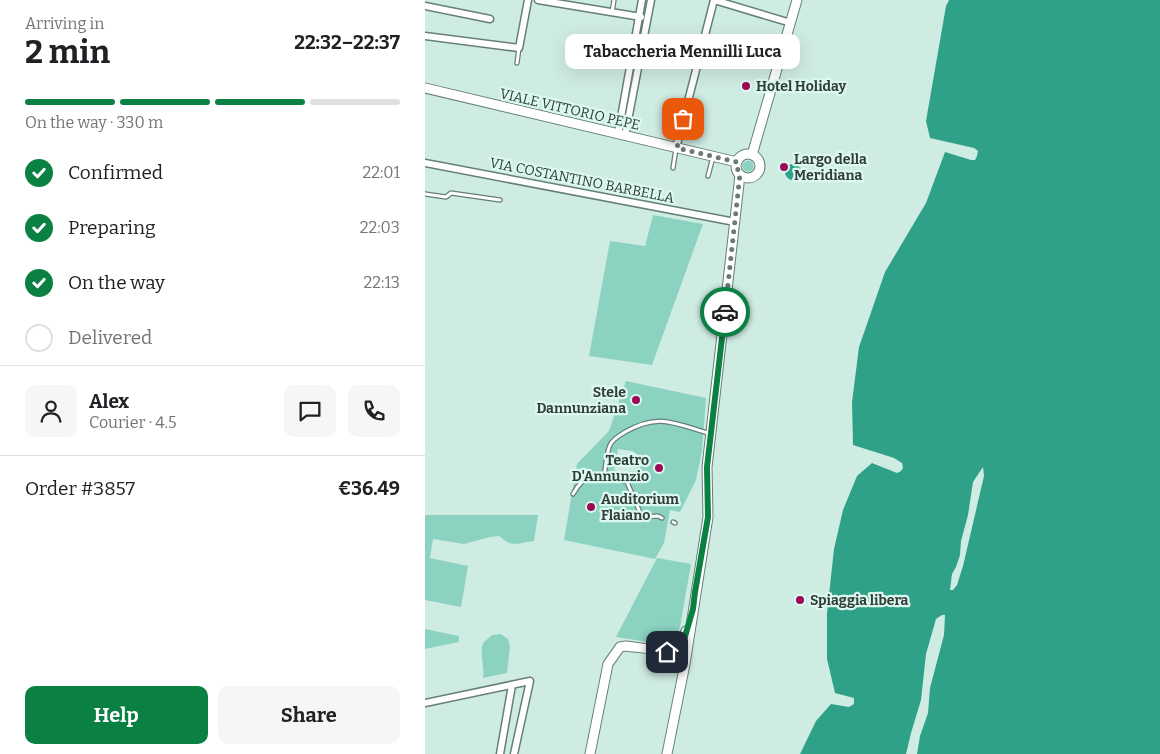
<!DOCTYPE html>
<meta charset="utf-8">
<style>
:root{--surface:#fff;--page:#f6f6f6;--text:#202124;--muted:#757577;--line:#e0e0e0;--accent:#0b8043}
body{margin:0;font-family:Bitter,serif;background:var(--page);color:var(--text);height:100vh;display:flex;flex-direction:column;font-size:19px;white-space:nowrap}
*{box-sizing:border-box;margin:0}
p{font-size:16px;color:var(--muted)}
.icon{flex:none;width:28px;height:28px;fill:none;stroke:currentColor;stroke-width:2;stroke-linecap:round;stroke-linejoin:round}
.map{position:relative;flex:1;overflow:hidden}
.drawer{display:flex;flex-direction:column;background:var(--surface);width:425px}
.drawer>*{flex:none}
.pin{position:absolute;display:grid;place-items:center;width:42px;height:42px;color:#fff;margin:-21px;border-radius:10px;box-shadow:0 2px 8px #0006}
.courier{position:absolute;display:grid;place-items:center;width:50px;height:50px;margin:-25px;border:4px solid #0b8043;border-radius:50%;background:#fff;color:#222;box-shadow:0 1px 6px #0007}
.bubble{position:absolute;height:35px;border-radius:10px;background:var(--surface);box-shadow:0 5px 20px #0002;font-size:16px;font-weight:700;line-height:35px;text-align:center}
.overview em{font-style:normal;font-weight:700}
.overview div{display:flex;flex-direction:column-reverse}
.overview{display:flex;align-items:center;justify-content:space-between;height:85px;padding:0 25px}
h1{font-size:32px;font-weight:700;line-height:38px}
.bar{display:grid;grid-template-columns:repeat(4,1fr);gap:8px 5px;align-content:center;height:60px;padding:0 25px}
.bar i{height:6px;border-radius:4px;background:var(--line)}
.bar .current{background:var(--accent)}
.bar p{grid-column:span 4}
.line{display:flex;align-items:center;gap:12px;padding:0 25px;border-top:1px solid var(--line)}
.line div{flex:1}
.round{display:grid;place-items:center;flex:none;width:52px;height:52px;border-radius:10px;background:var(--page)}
ol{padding:0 25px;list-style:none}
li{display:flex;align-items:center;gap:15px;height:55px}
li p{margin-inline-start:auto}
li .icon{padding:5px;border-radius:50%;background:var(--accent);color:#fff;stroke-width:4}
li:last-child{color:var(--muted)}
li i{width:28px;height:28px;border:2px solid var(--line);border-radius:50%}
.primary-button{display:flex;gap:10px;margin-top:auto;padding:10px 25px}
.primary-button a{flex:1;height:58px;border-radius:10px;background:var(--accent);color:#fff;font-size:20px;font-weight:700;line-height:58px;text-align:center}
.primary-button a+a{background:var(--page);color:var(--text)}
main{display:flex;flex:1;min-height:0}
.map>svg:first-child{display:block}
.green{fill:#8bd3c0;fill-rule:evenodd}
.water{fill:#30a189}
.pier{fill:#cfece3}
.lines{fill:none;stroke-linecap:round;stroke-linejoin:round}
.lane-casing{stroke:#657f78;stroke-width:5.5}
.street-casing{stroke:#657f78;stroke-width:9}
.secondary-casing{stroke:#657f78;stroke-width:11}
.lane{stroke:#fff;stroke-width:3}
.street{stroke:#fff;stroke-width:6}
.secondary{stroke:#fff;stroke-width:9}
.done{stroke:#6a7b76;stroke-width:5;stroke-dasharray:0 9}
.route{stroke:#0b8043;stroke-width:6}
.poi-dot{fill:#9b0957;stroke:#dcf9f0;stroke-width:2}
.labels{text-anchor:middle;stroke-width:4.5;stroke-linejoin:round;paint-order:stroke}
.poi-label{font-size:14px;font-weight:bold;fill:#333e3b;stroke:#dcf9f0;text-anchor:start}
.street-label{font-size:14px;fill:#333e3b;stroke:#dcf9f0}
</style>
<main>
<section class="drawer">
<div class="overview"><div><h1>2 min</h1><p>Arriving in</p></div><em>22:32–22:37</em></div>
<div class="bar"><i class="current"></i><i class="current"></i><i class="current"></i><i></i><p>On the way · 330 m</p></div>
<ol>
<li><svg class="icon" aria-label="check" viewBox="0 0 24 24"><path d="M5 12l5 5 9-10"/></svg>Confirmed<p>22:01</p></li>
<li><svg class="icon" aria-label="check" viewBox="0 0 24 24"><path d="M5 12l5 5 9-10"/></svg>Preparing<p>22:03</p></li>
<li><svg class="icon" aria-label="check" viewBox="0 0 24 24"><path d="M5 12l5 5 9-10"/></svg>On the way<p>22:13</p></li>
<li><i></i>Delivered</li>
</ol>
<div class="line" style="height:90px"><a class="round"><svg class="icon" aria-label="person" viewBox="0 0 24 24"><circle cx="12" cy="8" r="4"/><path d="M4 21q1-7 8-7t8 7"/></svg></a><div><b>Alex</b><p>Courier · 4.5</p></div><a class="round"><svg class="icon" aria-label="chat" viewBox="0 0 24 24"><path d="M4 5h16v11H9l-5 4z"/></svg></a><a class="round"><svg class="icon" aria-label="phone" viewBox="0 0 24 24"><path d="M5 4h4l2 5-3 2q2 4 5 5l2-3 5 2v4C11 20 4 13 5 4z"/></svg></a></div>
<div class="line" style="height:65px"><div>Order #3857</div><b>€36.49</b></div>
<div class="primary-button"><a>Help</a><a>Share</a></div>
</section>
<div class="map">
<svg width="735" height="754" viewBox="0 0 735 754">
<rect width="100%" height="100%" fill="#cfece3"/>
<g class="green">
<circle cx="323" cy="166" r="5.5"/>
<path d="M228,215l50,9 -51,141 -63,-9 21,-115 35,5z"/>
<path d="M201,381l80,17 -4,53 -6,29 -16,32 -10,-2 -6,33 -9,16 -91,-19 13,-76 32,-33zM193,449l14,2 5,3 3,9 -6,9 -3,-1 -3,2 -14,-3z"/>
<path d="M0,515h113l-4,26c-16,2 -22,7 -35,-5l-9,1 -26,7 -31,-5 -3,19 38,8 -7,41 -36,-7z"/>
<path d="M232,558l34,6 -11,63 -5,14 -8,4 -51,-8z"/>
<path d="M0,629l34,7v6l-34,7z"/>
<path d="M76,634l7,5 2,7 -3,27 -24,5c2,-12 -4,-23 0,-35l9,-8z"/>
</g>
<g class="water">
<path d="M524,0h211v754h-360l16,-33 15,-17 18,3 5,-3v-6l-19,-5 -8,-34v-46l7,-64 9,-39 14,-34 15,-13 25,10 4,-2 2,-3 -1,-5 -8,-5 -41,-13 -1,-43 7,-55 26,-75 41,-69 19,-51 26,8h4l2,-4 1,-5 -4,-3 -44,-10 -4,-17 20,-115z"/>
<circle cx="368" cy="172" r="8"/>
</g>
<g class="pier">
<path d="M558,467l1,9 -21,90 -6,19 -4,5h-3l2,-16 4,-7 4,-12 1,-14 7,-26 5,-33z"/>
<path d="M517,615h3l-1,20 -14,53 -2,25 -8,23 -3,18h-11l5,-21 10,-33 5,-46 10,-35z"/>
</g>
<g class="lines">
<g class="lane-casing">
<g id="lane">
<path d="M187,12l2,-12"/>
<path d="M92,63l2,-15"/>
<path d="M248,168l3,-19"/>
<path d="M283,176l5,-19"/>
<path d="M0,194l21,3 5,-4 49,7"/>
<path d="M179,476c2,-10 2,-22 6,-31 2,-5 10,-10 15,-13 35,-20 50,-8 86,2"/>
<path d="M148,494c16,-28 28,-19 54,-12l15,35 16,-1 4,2"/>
<path d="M248,522l2,1"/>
</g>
</g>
<g class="street-casing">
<g id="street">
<path d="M113,0l103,17"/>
<path d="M289,0l77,23"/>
<path d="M0,6l65,13"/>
<path d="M0,36l94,12 9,-48"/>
<path d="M193,134l24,-134"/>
<path d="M200,136l26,-136"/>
<path d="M251,148l38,-148"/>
<path d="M0,163l310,59"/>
<path d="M0,703l105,-22 -16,73"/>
<path d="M75,754l12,-69"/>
</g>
</g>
<g class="secondary-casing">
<g id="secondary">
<path d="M0,88l312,74"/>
<circle cx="323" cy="166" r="12"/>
<path d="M327,155l45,-155"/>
<path d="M242,652l14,-8 5,-13"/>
<path d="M165,754l18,-90 12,-17 6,-1c18,3 56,2 57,25"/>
<path d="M242,754l18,-90 23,-147 -1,-50 33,-292"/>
</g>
</g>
<use href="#lane" class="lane"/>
<use href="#street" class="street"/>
<use href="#secondary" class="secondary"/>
</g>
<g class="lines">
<path class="done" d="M258,119l-6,29 60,14v6l3,6 -15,138"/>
<path class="route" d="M242,652l12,-6 5,-6 9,-31 2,-17 13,-75 -1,-50 18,-155"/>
</g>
<g class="poi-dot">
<circle cx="321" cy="86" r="5"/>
<circle cx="359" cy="167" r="5"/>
<circle cx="211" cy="400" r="5"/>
<circle cx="234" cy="468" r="5"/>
<circle cx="166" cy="507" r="5"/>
<circle cx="375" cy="600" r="5"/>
</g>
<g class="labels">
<g class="poi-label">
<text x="331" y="91">Hotel Holiday</text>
<text x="369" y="164">Largo della<tspan x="369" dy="16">Meridiana</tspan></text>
<text x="201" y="397" text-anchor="end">Stele<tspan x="201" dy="16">Dannunziana</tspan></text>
<text x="224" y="465" text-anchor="end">Teatro<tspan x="224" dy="16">D'Annunzio</tspan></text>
<text x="176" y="504">Auditorium<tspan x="176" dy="16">Flaiano</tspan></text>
<text x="385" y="605">Spiaggia libera</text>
</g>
<g class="street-label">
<text transform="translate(145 109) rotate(13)" y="5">VIALE VITTORIO PEPE</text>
<text transform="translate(157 180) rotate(11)" y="5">VIA COSTANTINO BARBELLA</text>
</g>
</g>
</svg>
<div class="pin" style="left:258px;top:119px;background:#ea580c"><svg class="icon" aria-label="bag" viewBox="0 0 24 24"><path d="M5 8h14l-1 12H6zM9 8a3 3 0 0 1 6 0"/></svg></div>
<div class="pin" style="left:242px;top:652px;background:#1f2937"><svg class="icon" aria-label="home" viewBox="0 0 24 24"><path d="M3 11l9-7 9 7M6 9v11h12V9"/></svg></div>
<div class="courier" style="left:300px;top:312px"><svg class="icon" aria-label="car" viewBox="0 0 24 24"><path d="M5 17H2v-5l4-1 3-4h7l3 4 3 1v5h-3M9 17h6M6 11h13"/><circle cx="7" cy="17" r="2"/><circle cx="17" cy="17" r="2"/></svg></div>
<div class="bubble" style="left:140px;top:34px;width:235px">Tabaccheria Mennilli Luca</div>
</div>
</main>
